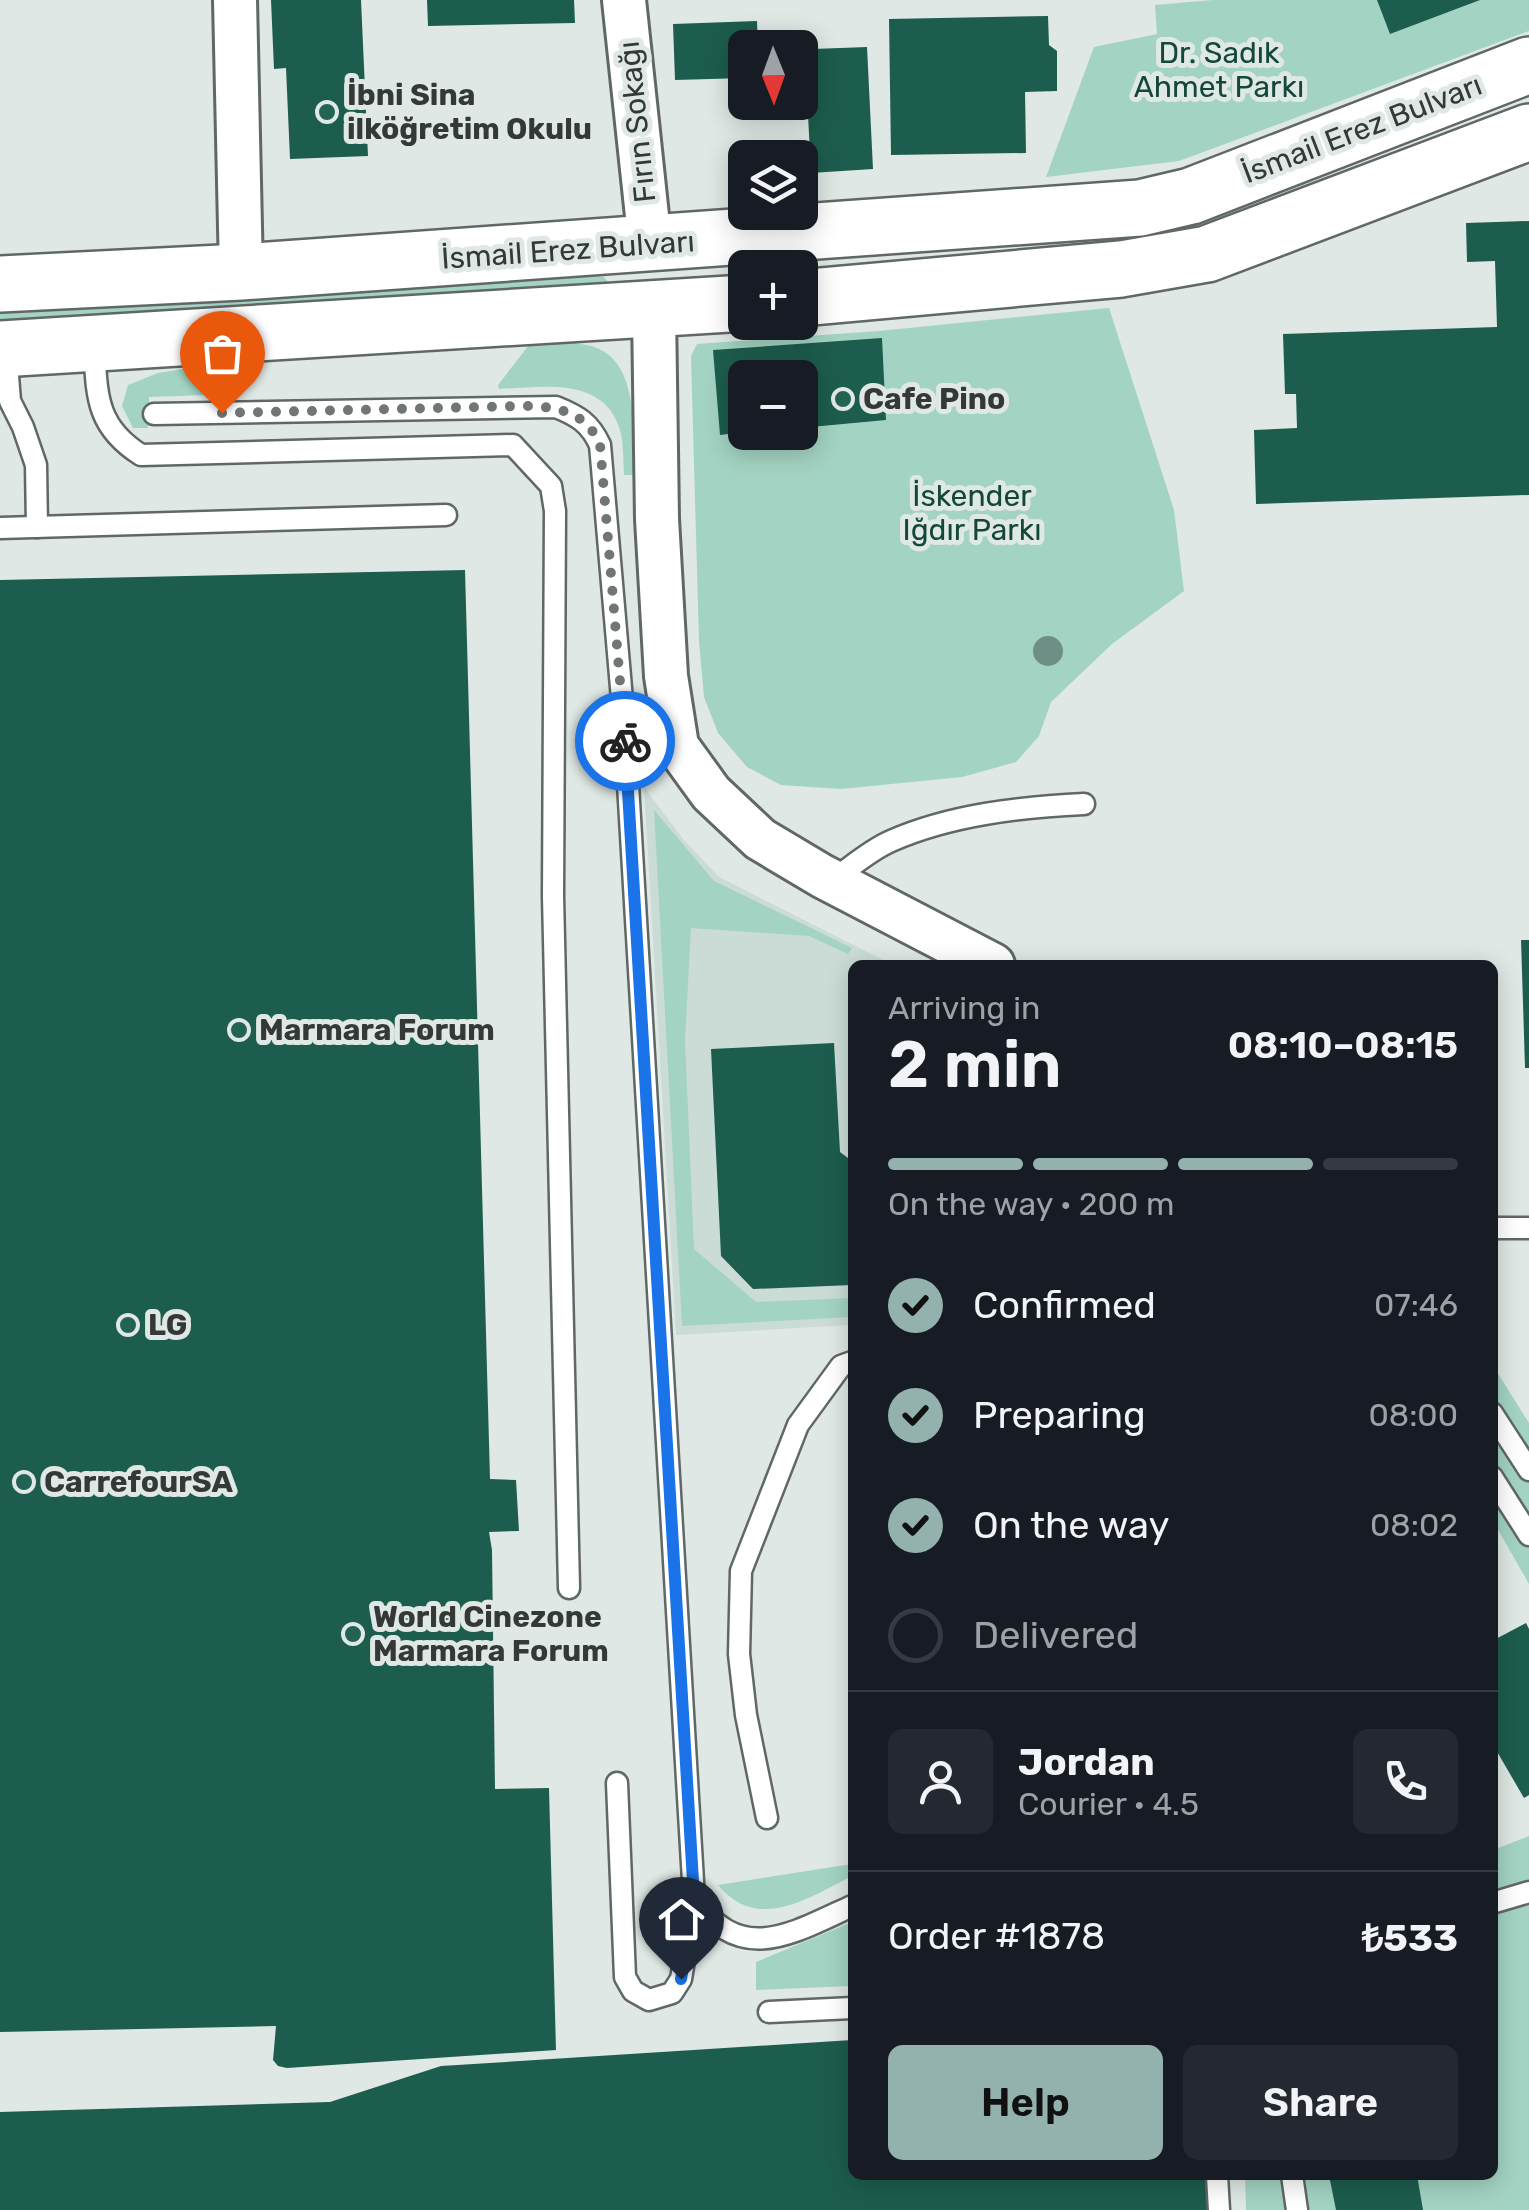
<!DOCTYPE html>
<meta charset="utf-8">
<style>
:root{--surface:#171b24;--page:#242831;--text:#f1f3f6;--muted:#9ea1a6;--line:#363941;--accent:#94b2ad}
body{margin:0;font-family:Rubik,sans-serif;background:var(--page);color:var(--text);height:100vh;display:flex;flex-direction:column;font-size:38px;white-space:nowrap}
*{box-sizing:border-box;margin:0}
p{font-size:32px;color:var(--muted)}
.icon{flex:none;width:55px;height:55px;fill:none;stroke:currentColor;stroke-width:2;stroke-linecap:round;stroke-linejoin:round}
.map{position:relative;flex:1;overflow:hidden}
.drawer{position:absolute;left:848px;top:960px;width:650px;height:1220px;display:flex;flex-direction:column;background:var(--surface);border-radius:15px;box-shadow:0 5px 25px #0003}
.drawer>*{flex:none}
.needle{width:65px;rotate:179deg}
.buttons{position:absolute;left:728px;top:30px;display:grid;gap:20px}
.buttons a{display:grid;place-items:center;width:90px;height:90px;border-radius:15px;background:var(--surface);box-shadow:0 5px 25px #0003;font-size:50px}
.pin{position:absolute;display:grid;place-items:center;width:85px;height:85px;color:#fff;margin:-102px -42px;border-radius:50% 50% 50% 0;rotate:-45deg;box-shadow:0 0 10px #0007}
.pin .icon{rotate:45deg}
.courier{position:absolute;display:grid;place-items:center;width:100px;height:100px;margin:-50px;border:8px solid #1a73e8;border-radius:50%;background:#fff;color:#222;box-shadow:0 2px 12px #0007}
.summary em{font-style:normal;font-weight:600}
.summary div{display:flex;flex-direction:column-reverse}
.summary{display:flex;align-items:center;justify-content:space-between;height:170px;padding:0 40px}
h1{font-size:65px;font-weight:600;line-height:75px}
.bar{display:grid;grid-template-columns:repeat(4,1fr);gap:15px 10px;align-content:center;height:120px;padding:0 40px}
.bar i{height:12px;border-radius:8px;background:var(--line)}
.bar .current{background:var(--accent)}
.bar p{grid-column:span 4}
.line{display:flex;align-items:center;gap:25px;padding:0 40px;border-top:2px solid var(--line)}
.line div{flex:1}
.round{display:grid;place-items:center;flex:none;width:105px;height:105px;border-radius:15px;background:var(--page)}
ol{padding:0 40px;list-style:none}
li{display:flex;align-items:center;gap:30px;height:110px}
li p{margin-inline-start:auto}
li .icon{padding:10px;border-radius:50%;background:var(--accent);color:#111;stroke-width:4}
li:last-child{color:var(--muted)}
li i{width:55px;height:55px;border:5px solid var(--line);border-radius:50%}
.primary-button{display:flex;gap:20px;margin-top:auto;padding:20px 40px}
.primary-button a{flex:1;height:115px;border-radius:15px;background:var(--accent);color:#111;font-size:40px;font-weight:600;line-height:115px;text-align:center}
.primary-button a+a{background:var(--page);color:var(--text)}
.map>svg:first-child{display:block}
.built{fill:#cbdcd6}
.green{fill:#a3d3c3;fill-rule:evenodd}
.building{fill:#1d5d4d}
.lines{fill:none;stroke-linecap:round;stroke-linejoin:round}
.lane-casing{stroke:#606865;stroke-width:25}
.street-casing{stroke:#606865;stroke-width:48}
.secondary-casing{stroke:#606865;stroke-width:60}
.lane{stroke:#fff;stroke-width:20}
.street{stroke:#fff;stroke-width:42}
.secondary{stroke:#fff;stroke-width:55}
.tree{fill:#6e8f86}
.done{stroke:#707674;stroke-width:10;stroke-dasharray:0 18}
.route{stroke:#1a73e8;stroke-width:12}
.poi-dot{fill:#226353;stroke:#dfe8e4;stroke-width:4}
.labels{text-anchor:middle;stroke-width:10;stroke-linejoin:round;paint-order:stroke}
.park-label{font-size:30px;fill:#12473a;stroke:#dfe8e4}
.poi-label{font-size:30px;font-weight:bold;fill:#343837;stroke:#dfe8e4;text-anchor:start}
.street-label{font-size:30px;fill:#343837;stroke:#dfe8e4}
</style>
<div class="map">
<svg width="1529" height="2210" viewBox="0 0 1529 2210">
<rect width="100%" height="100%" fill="#dfe8e4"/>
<path class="built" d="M644,787l40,53 35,37 174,88h-41v360l-176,10z"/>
<g class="green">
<path d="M1213,0h316v31l-350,130 -133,16 48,-130 63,-13 -2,-29z"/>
<path d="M590,275l14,2 6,8 -610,48v-23l512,-33z"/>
<path d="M1109,308l65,202 10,81 -72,53 -61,58 -12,34 -23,26 -54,15 -121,12 -60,-4 -34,-18 -29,-34 -14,-36 -5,-56 -8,-285 6,-12 182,-13zM745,378h55v54h-55z"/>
<path d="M558,342c15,1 31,1 45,9 36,20 31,90 30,124h-9c-1,-15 0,-33 -5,-48 -17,-51 -78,-40 -120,-38l-1,-4 31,-40z"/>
<path d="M214,364l21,30 -86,3 -1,31h-15l-11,-22 6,-21 30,-12z"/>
<path d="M654,810l60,71 138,67 -4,6 -39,-18 -118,-8 -6,112 9,209 62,53 96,-4v19l-170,9z"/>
<path d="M1492,1364l37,59v161l-36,-63z"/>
<path d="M1529,1836v374h-283l-1,-35h247l1,-325z"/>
<path d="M852,1864v12c-43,22 -95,57 -134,9z"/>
<path d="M852,1922v64l-96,4v-28z"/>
</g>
<g class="building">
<path d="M271,0h90l7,156 -78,3 -4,-91 -12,1z"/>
<path d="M427,0h147l1,23 -147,3z"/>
<path d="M1377,0h103l-90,34z"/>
<path d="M1048,16l1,29 8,6v40l-32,1 1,61 -135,2 -2,-136z"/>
<path d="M757,21l1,27h-13v30l-70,2 -2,-56z"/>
<path d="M867,47l6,122 -62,4 -6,-116 8,-8z"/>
<path d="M1529,221v274l-273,9 -2,-74 43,-2 -1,-34h-11l-2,-60 214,-7 -2,-66 -28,1 -1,-39z"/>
<path d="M882,338l4,82 -86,8v-50h-55v54l-25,3 -7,-85z"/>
<path d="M465,570l25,909 26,1 3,51 -30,1 3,18 3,239 54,-1 7,262 -269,18 -9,-2 -5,-6 3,-34 -276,6v-1452z"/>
<path d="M1521,940h8v128h-4z"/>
<path d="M834,1043l6,109 12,9v124l-99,4 -32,-33 -10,-207z"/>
<path d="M1526,1623l3,6v166l-5,3 -32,-55v-102z"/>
<path d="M852,2040v135h356l1,35h-1209v-98l330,-10 111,-36z"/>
<path d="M1329,2175h88l6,35h-87z"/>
</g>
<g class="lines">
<g class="lane-casing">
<g id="lane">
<path d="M94,345c3,49 1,81 47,110l372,-10 38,41 4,25 -2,385 16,692"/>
<path d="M6,351l4,50 13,26 13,38 1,62"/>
<path d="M154,414l402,-7c22,9 34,16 44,38l25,289 69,1164c46,68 97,36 158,8"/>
<path d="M0,528l446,-13"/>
<path d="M831,881c19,-13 39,-31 60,-40 59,-26 129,-34 193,-37"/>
<path d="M1492,1228h37"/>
<path d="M1492,1413l37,57"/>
<path d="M1492,1477l37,58"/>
<path d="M617,1783l8,194 8,14 16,9 23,-7 9,-14 8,-49 17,-15"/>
<path d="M767,1818l-21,-103 -7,-61 2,-83 57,-146 43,-59 11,-4"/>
<path d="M1492,1903l37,-11"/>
<path d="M769,2012l83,-4"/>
<path d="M1217,2175l2,35"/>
<path d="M1292,2175l5,35"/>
</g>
</g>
<g class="street-casing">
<g id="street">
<path d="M235,0l6,272"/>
<path d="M624,0l26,244"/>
<path d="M654,311l3,208 9,157 11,70 34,47 49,46 62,37 171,89"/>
</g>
</g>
<g class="secondary-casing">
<g id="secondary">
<path d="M0,284l241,-12 899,-64 51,-12 338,-131"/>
<path d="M800,298l321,-29 86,-15 322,-122"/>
<path d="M0,349l745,-46"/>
</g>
</g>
<use href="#lane" class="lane"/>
<use href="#street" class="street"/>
<use href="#secondary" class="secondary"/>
</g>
<circle class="tree" cx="1048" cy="651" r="15"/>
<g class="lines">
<path class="done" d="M222,413l304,-7c34,1 59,6 74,38l25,297"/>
<path class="route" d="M625,741l69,1157 12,17 -16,15 -9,49"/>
</g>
<g class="poi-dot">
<circle cx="327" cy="112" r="10"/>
<circle cx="843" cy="399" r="10"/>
<circle cx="239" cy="1030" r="10"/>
<circle cx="128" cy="1325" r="10"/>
<circle cx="24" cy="1482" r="10"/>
<circle cx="353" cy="1634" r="10"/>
</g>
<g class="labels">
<g class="park-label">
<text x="1219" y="63">Dr. Sadık<tspan x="1219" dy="34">Ahmet Parkı</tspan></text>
<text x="972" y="506">İskender<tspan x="972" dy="34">Iğdır Parkı</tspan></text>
</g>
<g class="poi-label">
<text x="347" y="105">İbni Sina<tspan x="347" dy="34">ilköğretim Okulu</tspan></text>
<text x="863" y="409">Cafe Pino</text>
<text x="259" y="1040">Marmara Forum</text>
<text x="148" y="1335">LG</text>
<text x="44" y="1492">CarrefourSA</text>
<text x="373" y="1627">World Cinezone<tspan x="373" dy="34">Marmara Forum</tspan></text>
</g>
<g class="street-label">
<text transform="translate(637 122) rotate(-96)" y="10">Fırın Sokağı</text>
<text transform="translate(1362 129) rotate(-21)" y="10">İsmail Erez Bulvarı</text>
<text transform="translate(568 250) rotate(-4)" y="10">İsmail Erez Bulvarı</text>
</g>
</g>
</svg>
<div class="buttons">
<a><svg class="needle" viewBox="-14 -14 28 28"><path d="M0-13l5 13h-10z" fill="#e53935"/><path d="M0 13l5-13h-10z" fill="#9ea1a6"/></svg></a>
<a><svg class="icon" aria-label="layers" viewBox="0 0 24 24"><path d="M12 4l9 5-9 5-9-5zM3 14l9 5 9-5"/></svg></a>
<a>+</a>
<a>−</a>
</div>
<div class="pin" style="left:222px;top:413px;background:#ea580c"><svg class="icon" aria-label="bag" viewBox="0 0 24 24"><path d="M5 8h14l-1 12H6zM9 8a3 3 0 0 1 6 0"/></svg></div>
<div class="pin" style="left:681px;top:1979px;background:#1f2937"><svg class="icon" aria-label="home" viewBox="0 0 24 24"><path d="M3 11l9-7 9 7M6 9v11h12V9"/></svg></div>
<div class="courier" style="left:625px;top:741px"><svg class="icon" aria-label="bike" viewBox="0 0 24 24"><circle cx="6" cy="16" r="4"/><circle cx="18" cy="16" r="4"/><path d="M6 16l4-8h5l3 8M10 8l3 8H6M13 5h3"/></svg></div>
<section class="drawer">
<div class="summary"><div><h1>2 min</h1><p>Arriving in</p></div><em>08:10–08:15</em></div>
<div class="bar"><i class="current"></i><i class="current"></i><i class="current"></i><i></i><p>On the way · 200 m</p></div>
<ol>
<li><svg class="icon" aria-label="check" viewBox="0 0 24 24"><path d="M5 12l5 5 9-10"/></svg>Confirmed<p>07:46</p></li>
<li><svg class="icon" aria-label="check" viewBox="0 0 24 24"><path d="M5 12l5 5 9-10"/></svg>Preparing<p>08:00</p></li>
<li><svg class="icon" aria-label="check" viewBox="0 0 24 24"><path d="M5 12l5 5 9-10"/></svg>On the way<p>08:02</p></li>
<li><i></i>Delivered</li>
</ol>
<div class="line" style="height:180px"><a class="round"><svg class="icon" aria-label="person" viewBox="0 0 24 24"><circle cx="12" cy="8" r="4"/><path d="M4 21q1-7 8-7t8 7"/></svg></a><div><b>Jordan</b><p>Courier · 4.5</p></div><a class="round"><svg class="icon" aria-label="phone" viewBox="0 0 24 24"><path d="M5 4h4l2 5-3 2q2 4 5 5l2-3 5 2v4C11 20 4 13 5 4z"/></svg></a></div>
<div class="line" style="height:130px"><div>Order #1878</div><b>₺533</b></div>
<div class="primary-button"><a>Help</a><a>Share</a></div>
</section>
</div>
